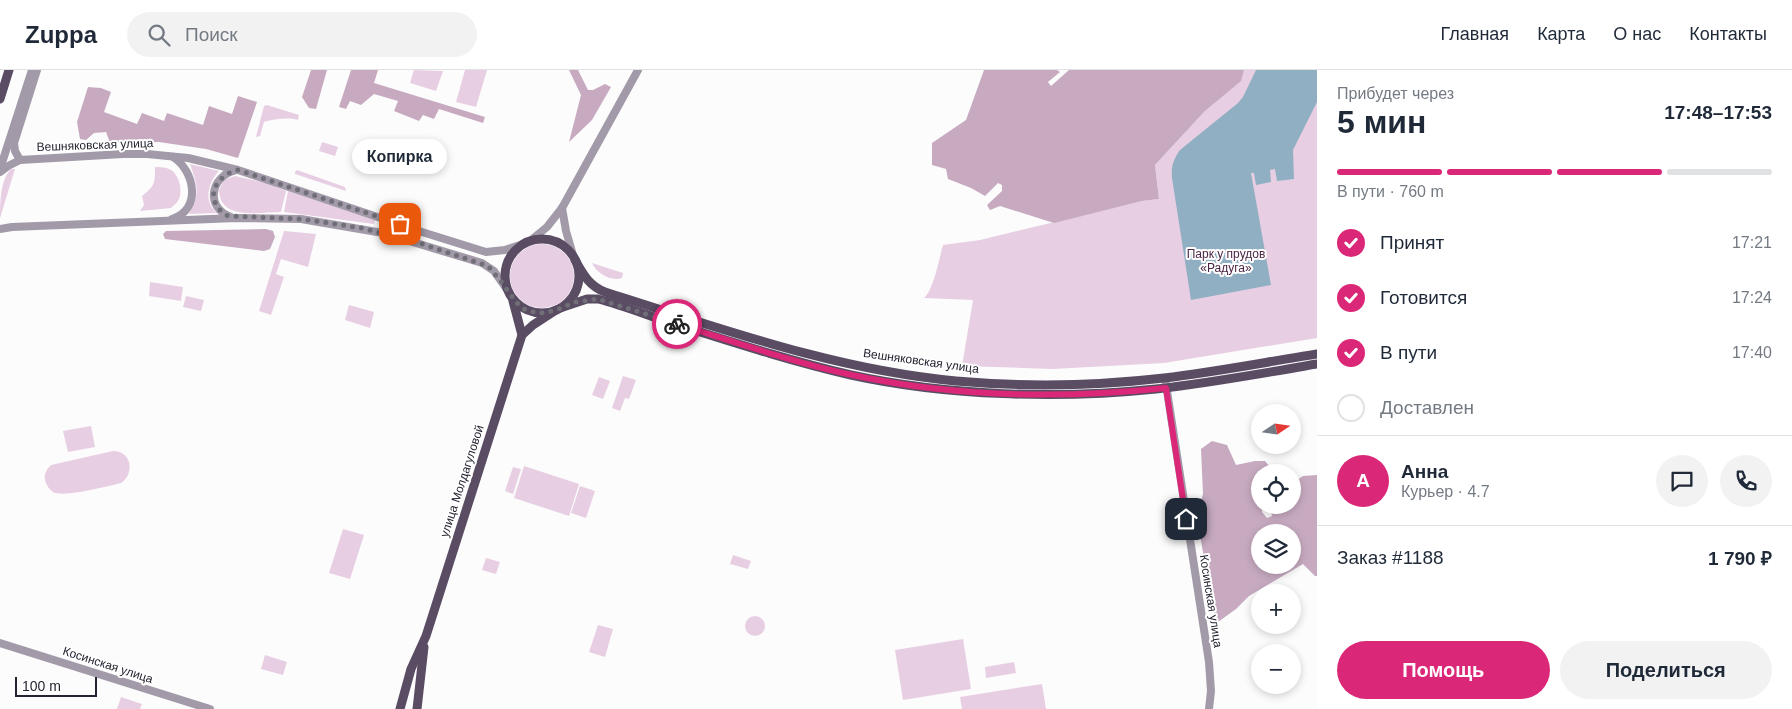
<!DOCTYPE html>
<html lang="ru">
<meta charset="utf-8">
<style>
:root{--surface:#fff;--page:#f2f2f3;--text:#1f2937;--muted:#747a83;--line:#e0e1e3;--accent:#db2777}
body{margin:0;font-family:Helvetica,sans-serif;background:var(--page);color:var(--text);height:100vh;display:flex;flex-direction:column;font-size:19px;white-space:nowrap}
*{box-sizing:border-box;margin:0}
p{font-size:16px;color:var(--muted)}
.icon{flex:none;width:28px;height:28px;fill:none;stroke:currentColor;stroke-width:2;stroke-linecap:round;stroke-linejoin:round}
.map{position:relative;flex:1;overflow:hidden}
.details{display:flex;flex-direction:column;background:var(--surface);width:475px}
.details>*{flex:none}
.needle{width:32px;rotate:77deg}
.buttons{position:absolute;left:1251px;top:334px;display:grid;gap:10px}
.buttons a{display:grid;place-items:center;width:50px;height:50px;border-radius:50%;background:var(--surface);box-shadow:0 2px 8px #0003;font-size:25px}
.scale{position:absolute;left:15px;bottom:12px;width:82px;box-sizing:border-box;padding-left:5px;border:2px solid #242330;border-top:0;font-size:14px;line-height:18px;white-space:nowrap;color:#242330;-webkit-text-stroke:4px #fff;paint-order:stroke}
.pin{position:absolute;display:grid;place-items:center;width:42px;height:42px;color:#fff;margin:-21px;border-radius:10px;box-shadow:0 2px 8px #0006}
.courier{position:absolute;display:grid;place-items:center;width:50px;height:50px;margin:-25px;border:4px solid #db2777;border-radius:50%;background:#fff;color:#222;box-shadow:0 1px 6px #0007}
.bubble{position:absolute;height:35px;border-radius:18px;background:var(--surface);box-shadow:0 2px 8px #0003;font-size:16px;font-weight:700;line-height:35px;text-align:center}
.summary em{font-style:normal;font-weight:700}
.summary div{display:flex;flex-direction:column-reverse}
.summary{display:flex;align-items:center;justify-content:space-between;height:85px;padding:0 20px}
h1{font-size:32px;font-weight:700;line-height:38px}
.bar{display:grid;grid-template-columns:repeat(4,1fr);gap:8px 5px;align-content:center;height:60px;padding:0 20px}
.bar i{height:6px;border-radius:4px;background:var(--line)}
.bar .on{background:var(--accent)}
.bar p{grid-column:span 4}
.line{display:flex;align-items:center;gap:12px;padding:0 20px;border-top:1px solid var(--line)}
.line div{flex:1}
.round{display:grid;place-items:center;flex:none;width:52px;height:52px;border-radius:26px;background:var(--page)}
ol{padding:0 20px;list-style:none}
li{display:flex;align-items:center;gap:15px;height:55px}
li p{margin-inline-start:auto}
li .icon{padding:5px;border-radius:50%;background:var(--accent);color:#fff;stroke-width:4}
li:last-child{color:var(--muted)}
li i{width:28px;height:28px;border:2px solid var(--line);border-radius:50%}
.action{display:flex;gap:10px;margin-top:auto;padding:10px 20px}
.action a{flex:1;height:58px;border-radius:30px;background:var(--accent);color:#fff;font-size:20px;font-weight:700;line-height:58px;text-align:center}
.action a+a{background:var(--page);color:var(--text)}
header{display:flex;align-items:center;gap:30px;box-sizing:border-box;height:70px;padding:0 25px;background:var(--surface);border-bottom:1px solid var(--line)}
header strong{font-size:24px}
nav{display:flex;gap:28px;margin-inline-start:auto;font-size:18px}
.search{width:350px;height:45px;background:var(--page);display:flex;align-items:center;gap:12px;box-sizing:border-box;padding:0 18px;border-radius:28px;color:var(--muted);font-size:19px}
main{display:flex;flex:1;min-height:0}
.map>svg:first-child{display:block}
.green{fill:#e8cee2}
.forest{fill:#c7aac0;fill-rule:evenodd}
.water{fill:#90afc3}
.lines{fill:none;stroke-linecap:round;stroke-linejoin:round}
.minor{stroke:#a29aa8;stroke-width:8}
.major{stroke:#594c63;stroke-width:9}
.done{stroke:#706f77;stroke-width:5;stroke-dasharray:0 9}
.route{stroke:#db2777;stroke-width:6}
.labels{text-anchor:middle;stroke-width:4;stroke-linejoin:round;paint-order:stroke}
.street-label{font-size:12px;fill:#242330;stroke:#fff}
.park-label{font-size:12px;fill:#4c2545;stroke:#fff}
</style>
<header>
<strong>Zuppa</strong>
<div class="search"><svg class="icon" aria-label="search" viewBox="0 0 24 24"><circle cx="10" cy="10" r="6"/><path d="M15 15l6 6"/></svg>Поиск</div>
<nav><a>Главная</a><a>Карта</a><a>О нас</a><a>Контакты</a></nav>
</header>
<main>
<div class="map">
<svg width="1317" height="639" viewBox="0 0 1317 639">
<rect width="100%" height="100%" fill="#fcfcfc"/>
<g class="green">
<path d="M414,0l29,1 -7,20 -26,-8z"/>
<path d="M465,0h22l-11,37 -20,-5z"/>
<path d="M1244,0h73v268l-153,25 -111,6 -91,-3 11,-66 -49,-2c10,-9 15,-39 19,-53l37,-5 162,-39 17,-2 -4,-34 50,-54 35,-30z"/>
<path d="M267,35l32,10 -1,5c-9,-3 -24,-1 -34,2l-4,14 -4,1 8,-31z"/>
<path d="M322,72l16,5 -3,9 -16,-5z"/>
<path d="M190,94l29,7c-11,12 -16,30 -2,42l-28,1c12,-22 8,-29 1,-50z"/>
<path d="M155,97c5,0 11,0 16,3 8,5 12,20 8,29 -1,3 -6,7 -8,9l-31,3 4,-6 -2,-9c13,-10 13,-13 13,-29z"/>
<path d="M11,99h4l-15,49c0,-15 0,-38 11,-49z"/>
<path d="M297,100l48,17 1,4 -51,-17v-2z"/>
<path d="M235,106l31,7 20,8 -5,21c-22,0 -61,9 -62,-22l5,-10z"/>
<path d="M288,121l87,29 -1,4 -90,-12z"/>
<path d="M284,161l32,3 -8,33 -27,-8 -5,15 8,3 -13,38 -12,-4z"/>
<circle cx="542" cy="206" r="32"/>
<path d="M592,193l31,10 -1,5c-11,4 -26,-5 -30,-15z"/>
<path d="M150,212l33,5 -2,14 -32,-5z"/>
<path d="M186,226l18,4 -3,11 -18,-4z"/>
<path d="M349,235l25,7 -4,16 -25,-8z"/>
<path d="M623,306l13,4 -7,19 -4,-1 -5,13 -8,-3z"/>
<path d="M599,307l11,4 -7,18 -11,-4z"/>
<path d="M91,356l4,21 -27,5 -5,-21z"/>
<path d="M113,381c19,0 22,23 8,32 -13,3 -58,15 -68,9 -3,-2 -6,-6 -7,-9 -3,-8 0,-13 5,-18z"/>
<path d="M524,396l55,18 -10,32 -55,-18z"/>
<path d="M513,397l8,2 -8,25 -8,-3z"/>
<path d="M580,416l15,5 -9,27 -15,-5z"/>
<path d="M343,459l21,6 -14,44 -21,-6z"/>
<path d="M733,485l18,6 -3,8 -18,-5z"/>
<path d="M486,488l14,4 -4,12 -14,-4z"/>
<circle cx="755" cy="556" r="10"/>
<path d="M598,555l15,4 -8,28 -16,-5z"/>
<path d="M963,569l8,50 -68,11 -8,-50z"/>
<path d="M265,585l22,7 -4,13 -22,-6z"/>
<path d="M1014,592l2,11 -30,5 -1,-11z"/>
<path d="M1042,614l4,25h-84l-2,-12z"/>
<path d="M121,627l21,7 -2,5h-23z"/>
</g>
<g class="forest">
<path d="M311,0h16l-11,39 -7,-1 -7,-11z"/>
<path d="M351,0h27l-4,13 111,34 -2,6 -44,-14 -5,10 -11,-4 -4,6 -25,-10 4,-10 -24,-7 -13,11 -11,-4 -4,8 -7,-2z"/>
<path d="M569,0h9l10,20h5l12,-6 6,3 -19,33 -23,22 12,-47z"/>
<path d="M984,0h73l3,2 -12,10 3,4 18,-16h175l-3,11 -36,30 -50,54 4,34 -17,2 -88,22 -54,-17 -10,4 -3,-5 15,-14v-6l-4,-2 -13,13 -14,-8 -23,-9 -2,-10 -14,-4v-22l34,-23z"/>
<path d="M88,17l13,1 10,4 -7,20 33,12 5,-11 22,8 3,-8 36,12 6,-19 23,8 6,-18 19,6 -19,56 -32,-9 -47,-7 -51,1 1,-3 -3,-8 -12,1 -8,7 -6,-1 -3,-17z"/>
<path d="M266,159l7,2 2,6 -5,12 -6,2 -99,-12 -2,-5 3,-3z"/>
<path d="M1212,371l15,4 9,20 19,-4h10l9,11h-14v33h3l-1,7 5,6 5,-2 -2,-7 2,-4h20l2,-23 9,-6 14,-1v101h-2l-12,-12 -54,32 -13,13 -18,13 -5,-11 -13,-76 -2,-24 5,-17 -2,-45zM1260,462h32v33h-32z"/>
</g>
<path class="water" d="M1256,0h61v32l-24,48 1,29 -17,2 -2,-12 -5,1 1,12 -15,3 -2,-12h-3l20,112 -80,15 -19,-122c-1,-11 1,-18 8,-28l58,-47 5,-6z"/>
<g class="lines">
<g class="minor">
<path d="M20,90l-5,-9 -1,-8 23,-73"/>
<path d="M0,99l32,-99"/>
<path d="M0,102l8,-6 12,-6 103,-6h24l41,4 50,12 184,62 64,20 19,-2 18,-6"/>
<path d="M562,138l4,23 7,24"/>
<path d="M231,147c-26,-9 -21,-41 5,-47"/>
<path d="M172,149c30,-9 23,-48 1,-62"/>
<path d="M0,159l12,-2 224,-9 65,1 82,14 99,30 12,8 14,20"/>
<path d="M530,171l17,-14 15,-19 76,-138"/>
<path d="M1165,308l44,284 2,29 -2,18"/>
<path d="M0,573l210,66"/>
</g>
<g class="major">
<path d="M0,29l9,-29"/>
<circle cx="542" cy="206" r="37"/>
<path d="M575,190c8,14 14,26 30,32 115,36 230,78 351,89 69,6 139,5 208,-3 51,-6 102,-16 153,-24"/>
<path d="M513,231l9,34"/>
<path d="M563,237l24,-8h11c20,5 41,13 61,20 64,20 127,41 192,56 96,21 208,24 305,14 54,-6 108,-16 161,-25"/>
<path d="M400,639l11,-40 15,-33 96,-301 11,-10 23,-15"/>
<path d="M417,639l7,-62"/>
</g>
</g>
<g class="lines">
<path class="done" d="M400,154l-162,-54c-26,6 -34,33 -10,46l73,3 21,3 39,6 58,15 69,23 12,14 16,22 8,7 10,3 10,1 12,-3 20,-8 22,-3 79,25"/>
<path class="route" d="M677,254c58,18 115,38 175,51 102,22 210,24 314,13l20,131"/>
</g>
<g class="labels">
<g class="street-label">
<text transform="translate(95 75) rotate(-2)" y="4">Вешняковская улица</text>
<text transform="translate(921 291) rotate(8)" y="4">Вешняковская улица</text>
<text transform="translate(462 411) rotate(-72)" y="4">улица Молдагуловой</text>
<text transform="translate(1211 531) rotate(81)" y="4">Косинская улица</text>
<text transform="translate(108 595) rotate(18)" y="4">Косинская улица</text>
</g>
<g class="park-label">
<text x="1226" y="188">Парк у прудов<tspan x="1226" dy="14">«Радуга»</tspan></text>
</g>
</g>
</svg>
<div class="buttons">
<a><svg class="needle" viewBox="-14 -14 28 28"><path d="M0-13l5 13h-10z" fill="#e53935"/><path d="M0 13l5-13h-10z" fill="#747a83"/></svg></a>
<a><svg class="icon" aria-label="locate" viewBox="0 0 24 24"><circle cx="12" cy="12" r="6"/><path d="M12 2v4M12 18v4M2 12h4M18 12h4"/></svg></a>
<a><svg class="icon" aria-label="layers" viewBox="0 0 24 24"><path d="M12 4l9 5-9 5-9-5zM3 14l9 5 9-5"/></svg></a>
<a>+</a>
<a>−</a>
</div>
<div class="scale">100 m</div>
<div class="pin" style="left:400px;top:154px;background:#ea580c"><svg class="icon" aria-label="bag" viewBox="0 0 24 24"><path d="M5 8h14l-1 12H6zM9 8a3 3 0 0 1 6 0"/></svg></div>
<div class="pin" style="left:1186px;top:449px;background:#1f2937"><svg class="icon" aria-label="home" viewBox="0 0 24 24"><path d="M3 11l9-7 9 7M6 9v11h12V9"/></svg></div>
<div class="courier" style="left:677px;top:254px"><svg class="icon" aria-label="bike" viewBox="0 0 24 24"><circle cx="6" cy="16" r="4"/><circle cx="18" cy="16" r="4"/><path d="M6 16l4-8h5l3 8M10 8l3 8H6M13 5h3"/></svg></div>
<div class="bubble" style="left:352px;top:69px;width:95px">Копирка</div>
</div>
<section class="details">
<div class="summary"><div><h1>5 мин</h1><p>Прибудет через</p></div><em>17:48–17:53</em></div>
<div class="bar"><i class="on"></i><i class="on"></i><i class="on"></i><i></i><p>В пути · 760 m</p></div>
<ol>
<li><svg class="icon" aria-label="check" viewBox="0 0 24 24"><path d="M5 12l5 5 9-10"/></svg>Принят<p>17:21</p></li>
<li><svg class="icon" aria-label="check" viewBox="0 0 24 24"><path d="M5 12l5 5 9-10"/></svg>Готовится<p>17:24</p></li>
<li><svg class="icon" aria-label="check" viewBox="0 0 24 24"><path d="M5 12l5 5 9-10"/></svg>В пути<p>17:40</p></li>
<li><i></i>Доставлен</li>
</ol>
<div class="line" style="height:90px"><b class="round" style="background:var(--accent);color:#fff">А</b><div><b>Анна</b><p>Курьер · 4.7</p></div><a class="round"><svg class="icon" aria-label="chat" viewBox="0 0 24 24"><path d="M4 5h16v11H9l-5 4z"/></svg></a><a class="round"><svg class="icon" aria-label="phone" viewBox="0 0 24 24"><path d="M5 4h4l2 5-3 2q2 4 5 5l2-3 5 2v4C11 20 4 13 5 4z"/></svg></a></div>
<div class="line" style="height:65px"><div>Заказ #1188</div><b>1 790 ₽</b></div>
<div class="action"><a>Помощь</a><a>Поделиться</a></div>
</section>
</main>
